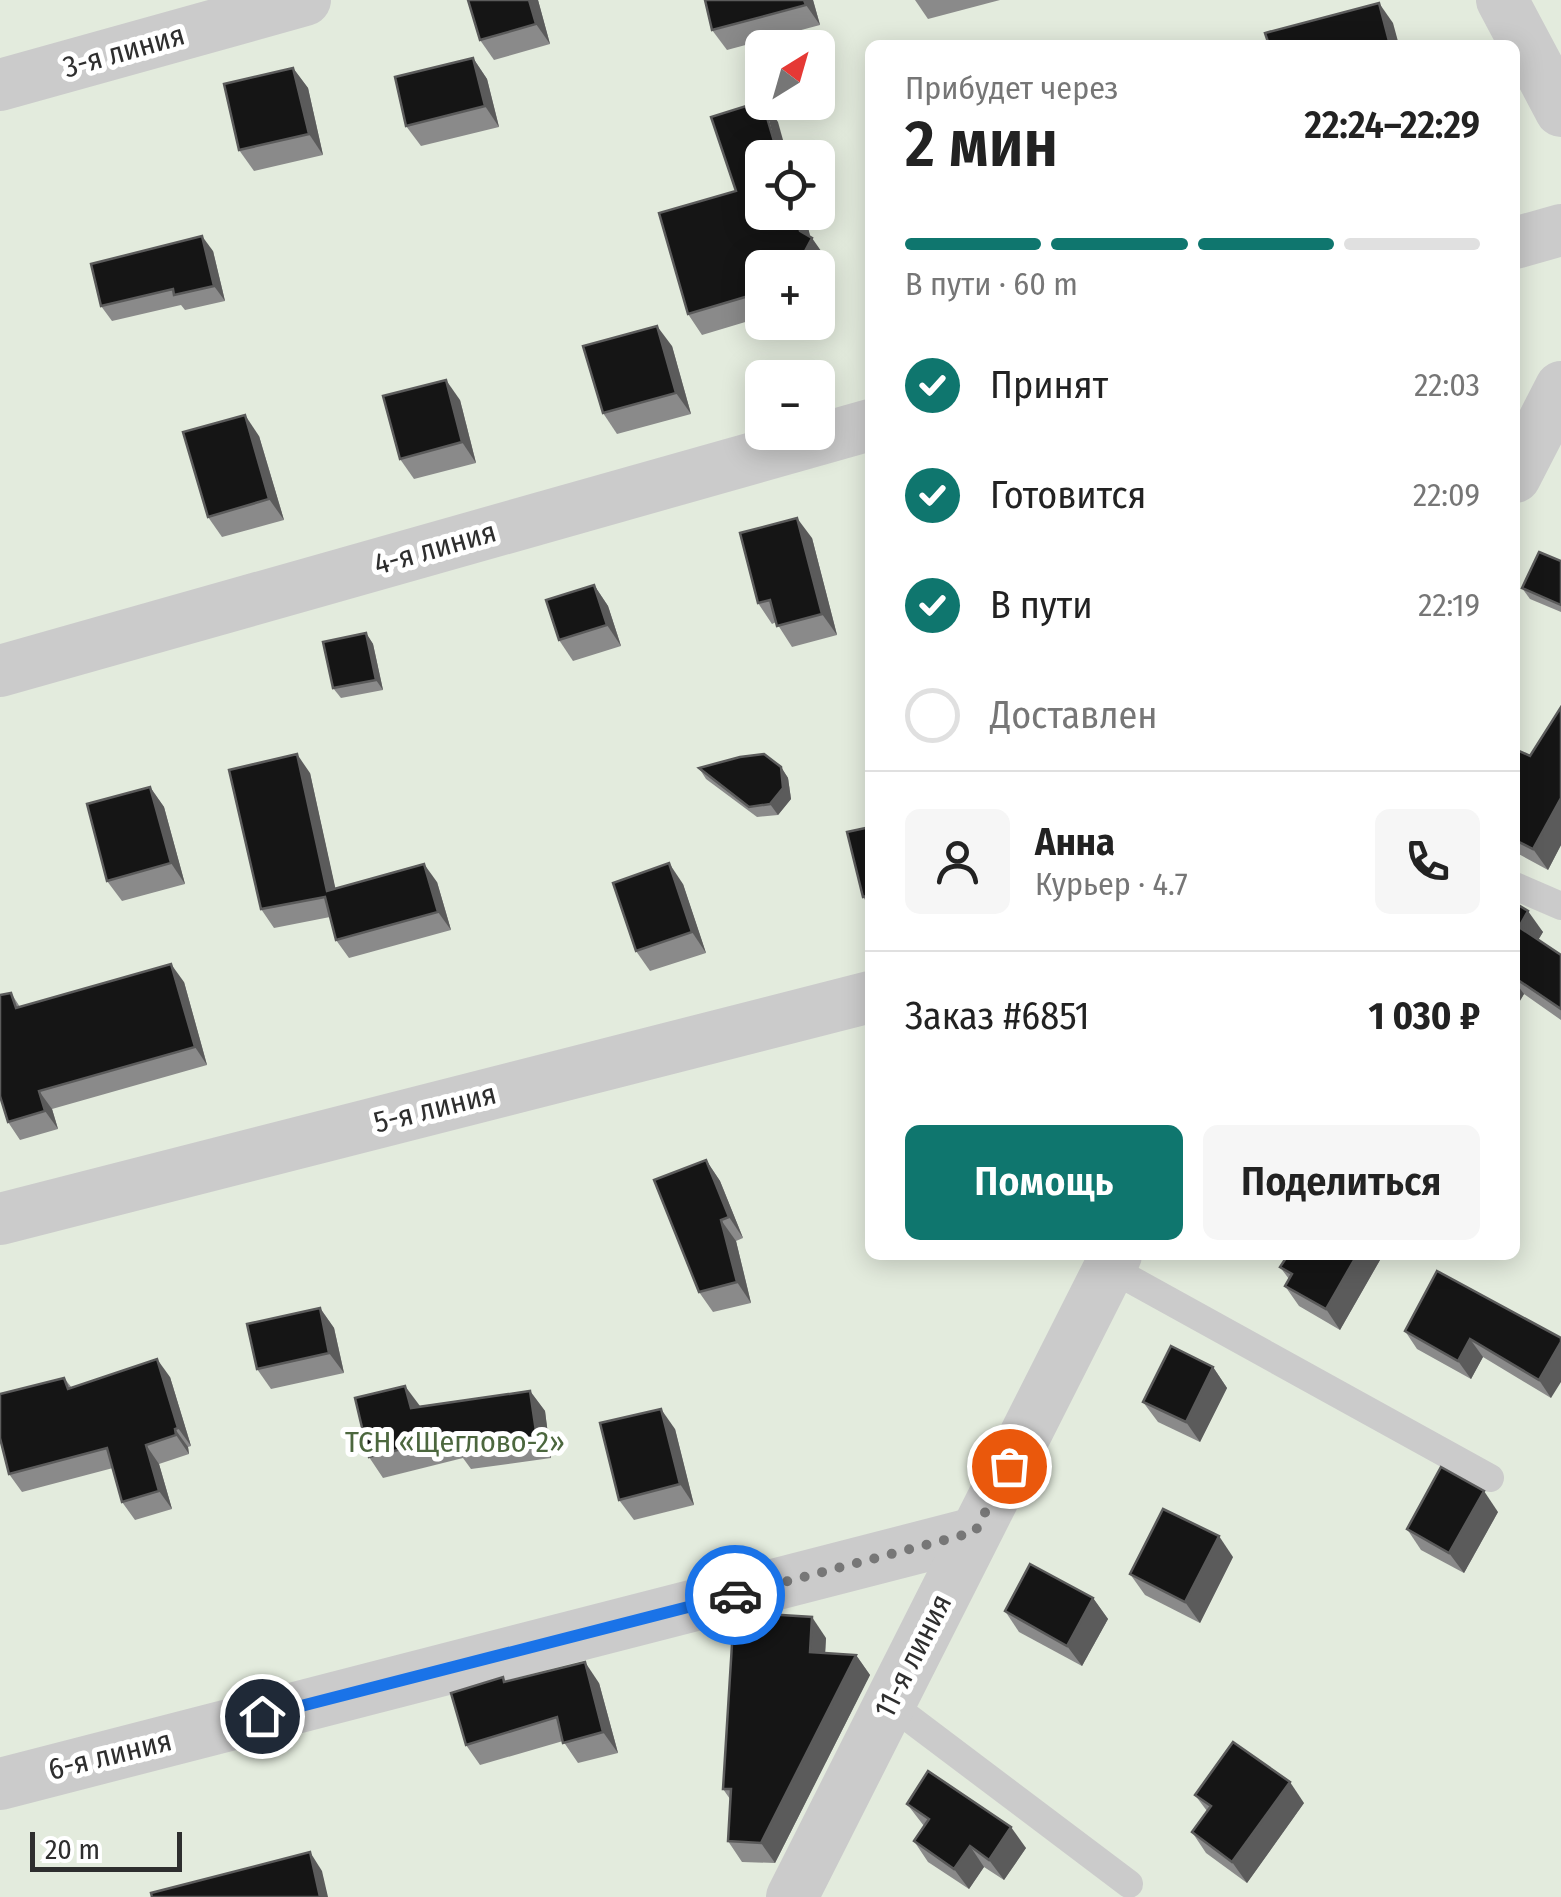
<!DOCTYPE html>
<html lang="ru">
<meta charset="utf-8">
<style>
:root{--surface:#fff;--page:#f6f6f6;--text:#222;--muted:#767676;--line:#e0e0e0;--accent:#0f766e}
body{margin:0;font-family:"Fira Sans Condensed",sans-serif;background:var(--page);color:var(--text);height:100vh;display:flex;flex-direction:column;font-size:38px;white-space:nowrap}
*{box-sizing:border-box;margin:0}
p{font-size:32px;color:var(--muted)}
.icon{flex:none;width:55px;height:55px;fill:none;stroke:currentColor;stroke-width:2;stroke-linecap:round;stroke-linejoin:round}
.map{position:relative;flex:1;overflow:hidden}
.drawer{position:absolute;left:865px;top:40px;width:655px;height:1220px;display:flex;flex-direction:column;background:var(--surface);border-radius:15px;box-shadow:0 5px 25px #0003}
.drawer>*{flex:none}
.needle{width:65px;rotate:37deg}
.controls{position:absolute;left:745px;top:30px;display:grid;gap:20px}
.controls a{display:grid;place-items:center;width:90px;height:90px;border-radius:15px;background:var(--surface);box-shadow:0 5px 25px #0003;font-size:50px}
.scale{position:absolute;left:30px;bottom:25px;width:152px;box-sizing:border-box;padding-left:10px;border:5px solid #2e2e2e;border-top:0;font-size:28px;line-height:35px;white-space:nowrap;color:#2e2e2e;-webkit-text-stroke:8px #fff;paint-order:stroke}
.pin{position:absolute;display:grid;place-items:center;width:85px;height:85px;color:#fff;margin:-42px;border:5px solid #fff;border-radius:50%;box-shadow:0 2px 10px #0007}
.courier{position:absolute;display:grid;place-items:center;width:100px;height:100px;margin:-50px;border:8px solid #1a73e8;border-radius:50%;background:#fff;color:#222;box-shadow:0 2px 12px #0007}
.head em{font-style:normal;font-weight:600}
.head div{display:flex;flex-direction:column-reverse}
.head{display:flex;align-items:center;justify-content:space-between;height:170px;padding:0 40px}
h1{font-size:65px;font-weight:600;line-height:75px}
.bar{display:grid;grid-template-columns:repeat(4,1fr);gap:15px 10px;align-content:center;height:120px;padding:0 40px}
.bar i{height:12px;border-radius:8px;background:var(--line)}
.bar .active{background:var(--accent)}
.bar p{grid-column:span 4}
.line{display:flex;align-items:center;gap:25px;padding:0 40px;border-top:2px solid var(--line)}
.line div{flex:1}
.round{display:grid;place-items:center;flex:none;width:105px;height:105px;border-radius:15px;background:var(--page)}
ol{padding:0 40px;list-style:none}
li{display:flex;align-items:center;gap:30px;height:110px}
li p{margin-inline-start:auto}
li .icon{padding:10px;border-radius:50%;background:var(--accent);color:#fff;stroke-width:4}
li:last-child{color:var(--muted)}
li i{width:55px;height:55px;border:5px solid var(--line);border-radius:50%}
.primary-button{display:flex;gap:20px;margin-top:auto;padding:20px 40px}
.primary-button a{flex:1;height:115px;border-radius:15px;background:var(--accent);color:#fff;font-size:40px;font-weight:600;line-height:115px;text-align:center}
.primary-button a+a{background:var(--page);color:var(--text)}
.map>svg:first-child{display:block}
.green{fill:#e3ebdd;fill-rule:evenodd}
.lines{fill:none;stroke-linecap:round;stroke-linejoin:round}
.service{stroke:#cbcbcb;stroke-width:28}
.minor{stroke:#cbcbcb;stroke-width:52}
.wall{fill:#8a8a8a}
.shaded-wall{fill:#5b5b5b}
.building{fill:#151515;stroke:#5b5b5b;stroke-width:2.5}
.done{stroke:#777;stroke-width:10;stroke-dasharray:0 18}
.route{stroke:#1a73e8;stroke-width:12}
.labels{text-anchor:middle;stroke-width:10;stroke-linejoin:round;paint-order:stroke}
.street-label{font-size:30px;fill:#2e2e2e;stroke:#fff}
.park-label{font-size:30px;fill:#4c673e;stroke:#fff}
</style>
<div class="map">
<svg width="1561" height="1897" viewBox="0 0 1561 1897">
<rect width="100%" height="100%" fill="#fff"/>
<path class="green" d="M0,0h1561v1897h-1561zM870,45h645v1210h-645zM762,48h56v54h-56zM762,158h56v54h-56zM762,268h56v54h-56zM762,378h56v54h-56z"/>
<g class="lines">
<g class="service">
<path d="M1515,886l46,20"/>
<path d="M1110,1268l380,210"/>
<path d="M889,1703l240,181"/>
</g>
<g class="minor">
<path d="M1502,0l59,111"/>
<path d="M0,85l305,-85"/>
<path d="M1515,243l46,-13"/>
<path d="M1515,477l46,-90"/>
<path d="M0,671l870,-246"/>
<path d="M0,1219l870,-222"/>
<path d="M0,1784l975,-251"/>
<path d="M792,1897l324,-642"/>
</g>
</g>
<g class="wall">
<path d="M538,0l12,44 -56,16 -14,-20z"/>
<path d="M705,0h108l7,25 -93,25 -15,-20z"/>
<path d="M915,0h85l-72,19z"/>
<path d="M473,58l14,21 12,48 -78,19 -15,-20z"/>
<path d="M293,68l15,20 15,67 -69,16 -15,-21z"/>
<path d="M778,122l-16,90h42l6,25 16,21 -8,17v-7h-56v49l-60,18 -14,-21 48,-123z"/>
<path d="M213,251l12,50 -40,9 -4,-5 -69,16 -11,-15z"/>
<path d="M672,346l19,68 -74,20 -14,-21z"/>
<path d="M460,400l16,63 -62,16 -14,-20z"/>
<path d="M259,436l25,84 -62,17 -14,-20z"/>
<path d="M812,538l25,97 -45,12 -16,-25 -4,2 -14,-21z"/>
<path d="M1561,561v51l-31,-13 -8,-11z"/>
<path d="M594,585l14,21 13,40 -48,15 -14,-21z"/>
<path d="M366,633l7,11 10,46 -42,8 -8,-10z"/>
<path d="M1561,707v138l-13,25 -33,-18v-99l15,3z"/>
<path d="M781,767l7,11 3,21 -13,16 -21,2 -51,-38 -7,-11z"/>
<path d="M310,773l25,115 102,-6 14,48 -102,28 -13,-18 -6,-23 -56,11 -13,-19z"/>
<path d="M150,787l14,20 21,77 -63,17 -15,-20z"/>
<path d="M870,827v80l-7,-10z"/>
<path d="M683,884l23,69 -56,18 -14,-20z"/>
<path d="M1515,903l28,29 -5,8 23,15v65l-37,-26 -9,15z"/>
<path d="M184,982l23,83 -155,44 6,20 -38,11 -12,-18 3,-129 9,14z"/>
<path d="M706,1160l14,21 23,57 -7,3 15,62 -38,9 -14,-20z"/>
<path d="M1288,1255h88l4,5 -40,70 -41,-24 -14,-20 4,-7 -9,-12z"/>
<path d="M320,1308l14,20 10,45 -73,16 -14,-20z"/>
<path d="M1405,1331l156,7 -10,60 -68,-41 -12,22 -54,-30z"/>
<path d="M1213,1367l14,21 -27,54 -42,-20 -15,-20z"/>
<path d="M170,1377l21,69 -3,1 1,7 -30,10 13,45 -37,11 -13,-18 -9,-34 -91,24 -13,-18 55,-96 8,10z"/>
<path d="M530,1391l15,20 6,47 -80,11 -8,-11 -80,20 -14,-21 51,-51z"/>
<path d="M675,1429l19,76 -60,15 -15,-20z"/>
<path d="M1498,1512l-34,61 -43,-23 -14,-21z"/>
<path d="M1233,1557l-33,66 -55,-28 -15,-21z"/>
<path d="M1093,1598l15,21 -26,47 -63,-34 -14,-21z"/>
<path d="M826,1638l-1,15 31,2 14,20 -95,188 -33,-1 -14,-21 2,-42 -7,-10z"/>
<path d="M503,1677l3,5 93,1 19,70 -40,10 -15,-22 -83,24 -14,-20z"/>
<path d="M1195,1795l109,8 -57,80 -41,-30 -14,-21 15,-21z"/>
<path d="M907,1804l119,44 -22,32 -20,-13 -15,22 -41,-27 -14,-21 10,-15z"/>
</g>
<g class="shaded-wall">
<path d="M529,0h9l12,44 -14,-20z"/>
<path d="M804,0h9l7,25 -14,-20z"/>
<path d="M1379,3l14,20 6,22h-9z"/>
<path d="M473,58l14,21 12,48 -14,-21z"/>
<path d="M293,68l15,20 15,67 -14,-21z"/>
<path d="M764,102l14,20 10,36h-9z"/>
<path d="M795,212h9l7,27 1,-1 14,20 -8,17v-7h-22l4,-37z"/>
<path d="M202,236l11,15 12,50 -11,-15z"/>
<path d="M657,326l15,20 19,68 -15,-21z"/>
<path d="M446,380l14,20 16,63 -14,-21z"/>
<path d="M245,415l14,21 25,84 -15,-21z"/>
<path d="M797,518l15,20 25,97 -15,-21z"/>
<path d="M594,585l14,21 13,40 -14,-21z"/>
<path d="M366,633l7,11 10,46 -7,-10z"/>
<path d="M297,754l13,19 30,136 -13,-18z"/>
<path d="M781,767l7,11 3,21 -13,16 -8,-11z"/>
<path d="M150,787l14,20 21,77 -14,-21z"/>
<path d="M1561,798v47l-13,25 -15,-21z"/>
<path d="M669,863l14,21 23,69 -14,-21z"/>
<path d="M424,864l13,18 14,48 -13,-18z"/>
<path d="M1528,911l15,21 -9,15 -15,-20z"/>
<path d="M171,964l13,18 23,83 -12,-18z"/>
<path d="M1515,982l9,12 -9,15z"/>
<path d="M39,1091l13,18 6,20 -13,-18z"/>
<path d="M706,1160l14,21 23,57 -14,-21z"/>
<path d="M721,1220l15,21 15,62 -14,-21z"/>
<path d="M1357,1255h19l4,5 -40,70 -14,-21z"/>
<path d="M320,1308l14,20 10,45 -15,-20z"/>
<path d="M1470,1339l13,18 -12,22 -13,-18z"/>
<path d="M1561,1342v40l-10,16 -12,-18z"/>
<path d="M157,1359l13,18 21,69 -13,-18z"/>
<path d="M1213,1367l14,21 -27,54 -14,-20z"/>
<path d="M405,1386l15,20 -9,2z"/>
<path d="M530,1391l15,20 6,47 -14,-20z"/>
<path d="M661,1409l14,20 19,76 -14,-21z"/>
<path d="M175,1429l13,18 1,7 -13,-19z"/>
<path d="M146,1445l13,19 13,45 -13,-18z"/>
<path d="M1484,1491l14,21 -34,61 -15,-20z"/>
<path d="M1219,1536l14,21 -33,66 -15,-21z"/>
<path d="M1093,1598l15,21 -26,47 -15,-20z"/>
<path d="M812,1617l14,21 -2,34 -14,-20z"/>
<path d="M856,1655l14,20 -95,188 -14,-20z"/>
<path d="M585,1662l14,21 19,70 -15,-21z"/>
<path d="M1290,1782l14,21 -57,80 -15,-21z"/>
<path d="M1011,1827l15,21 -22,32 -15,-20z"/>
<path d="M970,1846l14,21 -15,22 -15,-20z"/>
<path d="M310,1852l12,19 6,26h-8z"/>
</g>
<g class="building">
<path d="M468,0h61l7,24 -56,16z"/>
<path d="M705,0h99l2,5 -94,25z"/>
<path d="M1379,3l11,42h-121l-4,-12z"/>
<path d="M473,58l12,48 -79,20 -11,-49z"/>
<path d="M293,68l16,66 -70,16 -15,-66z"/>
<path d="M762,101l17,57h-17v54h33l5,19 12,7 -16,30h-34v24l-74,22 -29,-101 77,-22 -25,-74z"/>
<path d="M202,236l12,50 -40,9 -1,-6 -72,17 -10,-42z"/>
<path d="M657,326l19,67 -73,20 -20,-67z"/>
<path d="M446,380l16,62 -62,17 -17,-63z"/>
<path d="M245,415l24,84 -61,18 -25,-85z"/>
<path d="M797,518l25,96 -45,12 -7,-26 -12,3 -18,-70z"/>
<path d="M1539,552l22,9v44l-39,-17z"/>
<path d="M594,585l13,40 -48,15 -13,-40z"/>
<path d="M366,633l10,47 -43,8 -10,-46z"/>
<path d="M1561,707v91l-28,51 -18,-9v-87l2,-3 13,6z"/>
<path d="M297,754l30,137 97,-27 14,48 -102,28 -11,-43 -64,12 -32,-139z"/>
<path d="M764,754l17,13 2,21 -13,16 -21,3 -50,-39 41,-11z"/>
<path d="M150,787l21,76 -64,18 -20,-77z"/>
<path d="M870,827v68l-7,2 -16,-65z"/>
<path d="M669,863l23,69 -56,19 -23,-68z"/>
<path d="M1515,903l13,8 -9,16 42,28v54l-46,-31z"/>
<path d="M171,964l24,83 -156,44 6,20 -37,11 -8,-26v-101l11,-2 5,15z"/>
<path d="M706,1160l23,57 -8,3 16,62 -38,10 -45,-112z"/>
<path d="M1288,1255h69l-31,54 -41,-23 7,-12 -12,-7z"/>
<path d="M1437,1271l124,67v4l-22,38 -69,-41 -12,22 -53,-30z"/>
<path d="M320,1308l9,45 -72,16 -10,-45z"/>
<path d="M1171,1346l42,21 -27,55 -43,-20z"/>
<path d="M157,1359l21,69 -3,1 1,6 -30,10 13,46 -37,11 -15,-54 -98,26 -9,-36v-44l64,-16 4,11z"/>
<path d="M405,1386l6,22 119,-17 7,47 -80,11 -2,-13 -86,21 -14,-59z"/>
<path d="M661,1409l19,75 -61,16 -19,-77z"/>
<path d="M1441,1467l43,24 -35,62 -42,-24z"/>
<path d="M1163,1509l56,27 -34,66 -55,-28z"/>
<path d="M1030,1564l63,34 -26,48 -62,-35z"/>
<path d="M734,1612l78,5 -2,35 46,3 -95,188 -33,-2 3,-52h-8z"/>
<path d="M585,1662l18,70 -40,11 -6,-26 -91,28 -15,-52 52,-16 1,5z"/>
<path d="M1233,1742l57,40 -58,80 -40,-30 19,-26 -16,-11z"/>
<path d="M928,1771l83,56 -22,33 -19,-14 -16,23 -40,-28 15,-22 -22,-15z"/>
<path d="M310,1852l10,45h-168l-1,-4z"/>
</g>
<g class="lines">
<path class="done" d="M735,1595l240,-63 34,-66"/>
<path class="route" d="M262,1716l473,-121"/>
</g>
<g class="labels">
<g class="street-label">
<text transform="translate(124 51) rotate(-16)" y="10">3-я линия</text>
<text transform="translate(435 548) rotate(-16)" y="10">4-я линия</text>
<text transform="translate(435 1108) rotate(-14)" y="10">5-я линия</text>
<text transform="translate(913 1656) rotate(-63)" y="10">11-я линия</text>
<text transform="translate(110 1755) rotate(-14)" y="10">6-я линия</text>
</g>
<g class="park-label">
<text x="455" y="1452">ТСН «Щеглово-2»</text>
</g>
</g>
</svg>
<div class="controls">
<a><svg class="needle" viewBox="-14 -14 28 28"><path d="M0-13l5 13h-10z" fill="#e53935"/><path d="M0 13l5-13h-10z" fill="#767676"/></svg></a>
<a><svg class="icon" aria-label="locate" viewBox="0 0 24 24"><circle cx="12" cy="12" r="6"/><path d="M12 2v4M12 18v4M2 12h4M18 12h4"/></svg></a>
<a>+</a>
<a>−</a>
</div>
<div class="scale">20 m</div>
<div class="pin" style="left:1009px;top:1466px;background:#ea580c"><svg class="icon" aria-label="bag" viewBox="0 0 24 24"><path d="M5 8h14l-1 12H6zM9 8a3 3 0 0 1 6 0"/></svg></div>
<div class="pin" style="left:262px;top:1716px;background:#1f2937"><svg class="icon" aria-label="home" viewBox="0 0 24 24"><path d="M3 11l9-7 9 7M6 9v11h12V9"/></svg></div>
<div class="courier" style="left:735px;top:1595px"><svg class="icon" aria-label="car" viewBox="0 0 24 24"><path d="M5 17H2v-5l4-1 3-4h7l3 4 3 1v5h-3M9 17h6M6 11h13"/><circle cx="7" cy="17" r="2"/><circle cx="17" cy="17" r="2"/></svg></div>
<section class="drawer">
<div class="head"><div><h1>2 мин</h1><p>Прибудет через</p></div><em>22:24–22:29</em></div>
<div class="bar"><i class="active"></i><i class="active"></i><i class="active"></i><i></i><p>В пути · 60 m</p></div>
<ol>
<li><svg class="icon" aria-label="check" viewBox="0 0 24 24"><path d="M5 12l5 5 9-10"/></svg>Принят<p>22:03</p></li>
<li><svg class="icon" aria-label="check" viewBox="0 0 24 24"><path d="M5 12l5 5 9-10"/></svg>Готовится<p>22:09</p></li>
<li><svg class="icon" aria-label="check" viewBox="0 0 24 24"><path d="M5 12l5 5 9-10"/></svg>В пути<p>22:19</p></li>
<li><i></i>Доставлен</li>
</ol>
<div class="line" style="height:180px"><a class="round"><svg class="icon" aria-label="person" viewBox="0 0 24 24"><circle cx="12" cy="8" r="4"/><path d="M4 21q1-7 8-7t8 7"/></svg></a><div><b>Анна</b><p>Курьер · 4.7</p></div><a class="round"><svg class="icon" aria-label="phone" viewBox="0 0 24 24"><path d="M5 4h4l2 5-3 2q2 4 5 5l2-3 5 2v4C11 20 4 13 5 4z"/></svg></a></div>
<div class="line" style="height:130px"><div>Заказ #6851</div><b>1 030 ₽</b></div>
<div class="primary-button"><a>Помощь</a><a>Поделиться</a></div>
</section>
</div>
